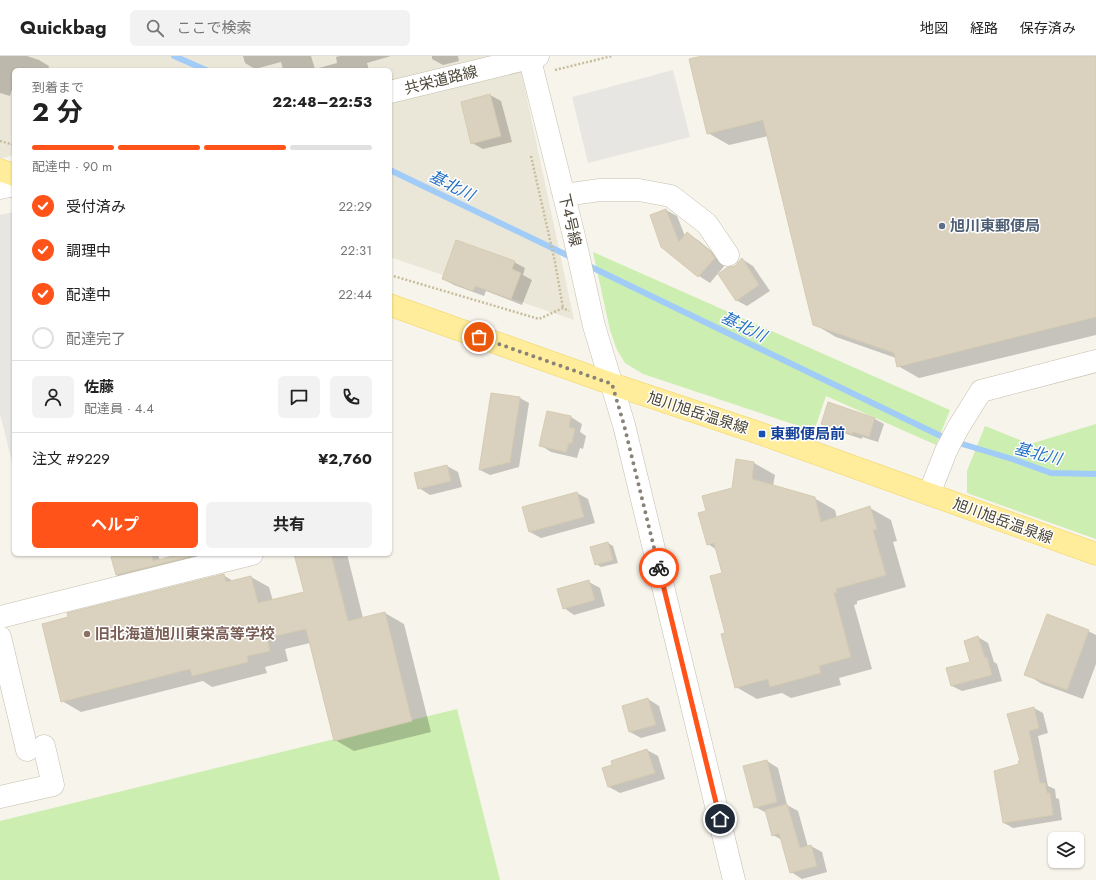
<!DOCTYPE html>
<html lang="ja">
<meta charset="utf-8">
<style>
:root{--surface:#fff;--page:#f2f2f2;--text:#222;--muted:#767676;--line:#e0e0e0;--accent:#ff5319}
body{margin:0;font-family:Jost,"Noto Sans JP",sans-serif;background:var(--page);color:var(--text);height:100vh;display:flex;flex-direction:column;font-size:15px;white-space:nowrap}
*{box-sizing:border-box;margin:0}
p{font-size:13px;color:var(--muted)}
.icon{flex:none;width:22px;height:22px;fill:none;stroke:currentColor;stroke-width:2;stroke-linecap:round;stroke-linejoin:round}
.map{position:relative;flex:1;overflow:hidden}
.panel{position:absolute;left:12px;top:12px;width:380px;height:488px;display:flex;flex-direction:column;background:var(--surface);border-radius:6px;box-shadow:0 1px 3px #0004}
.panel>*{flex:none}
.fabs{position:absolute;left:1048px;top:776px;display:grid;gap:8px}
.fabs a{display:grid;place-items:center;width:36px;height:36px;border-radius:6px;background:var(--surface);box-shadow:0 1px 3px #0004;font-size:20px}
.pin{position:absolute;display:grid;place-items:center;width:34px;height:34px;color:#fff;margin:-17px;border:2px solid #fff;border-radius:50%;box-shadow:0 1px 4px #0007}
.courier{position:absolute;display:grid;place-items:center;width:40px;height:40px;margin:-20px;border:3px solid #ff5319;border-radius:50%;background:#fff;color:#222;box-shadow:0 1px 5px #0007}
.headline em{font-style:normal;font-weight:700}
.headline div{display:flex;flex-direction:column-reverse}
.headline{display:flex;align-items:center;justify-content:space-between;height:68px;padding:0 20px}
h1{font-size:26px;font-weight:700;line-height:30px}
.bar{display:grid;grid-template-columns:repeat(4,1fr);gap:6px 4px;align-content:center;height:48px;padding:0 20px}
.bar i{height:5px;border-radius:3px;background:var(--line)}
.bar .current{background:var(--accent)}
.bar p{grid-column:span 4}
.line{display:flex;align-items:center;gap:10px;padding:0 20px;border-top:1px solid var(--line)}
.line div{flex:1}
.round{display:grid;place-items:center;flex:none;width:42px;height:42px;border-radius:6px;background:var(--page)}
ol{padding:0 20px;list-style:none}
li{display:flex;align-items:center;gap:12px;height:44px}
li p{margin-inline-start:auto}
li .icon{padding:4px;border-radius:50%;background:var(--accent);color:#fff;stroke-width:4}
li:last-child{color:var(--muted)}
li i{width:22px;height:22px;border:2px solid var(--line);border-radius:50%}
.button{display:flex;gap:8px;margin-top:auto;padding:8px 20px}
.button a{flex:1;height:46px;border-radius:6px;background:var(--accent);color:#fff;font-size:16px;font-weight:700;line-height:46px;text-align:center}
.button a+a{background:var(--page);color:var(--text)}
header{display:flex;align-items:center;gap:24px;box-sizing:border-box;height:56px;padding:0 20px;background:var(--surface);border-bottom:1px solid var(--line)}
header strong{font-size:19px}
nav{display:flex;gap:22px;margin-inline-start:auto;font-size:14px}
.search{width:280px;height:36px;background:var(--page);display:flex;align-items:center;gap:10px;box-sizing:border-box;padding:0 14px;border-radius:6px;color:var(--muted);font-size:15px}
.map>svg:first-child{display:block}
.residential{fill:#ebe7d8}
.green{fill:#cceeb0}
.parking{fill:#e8e6e2}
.shadow{fill:#0003}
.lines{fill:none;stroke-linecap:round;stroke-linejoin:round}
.stream{stroke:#a2ccf8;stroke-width:6}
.building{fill:#dad2bf;stroke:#d5cbb1}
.minor-casing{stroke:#c3beac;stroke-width:23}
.major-casing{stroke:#f0d35f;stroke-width:23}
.path{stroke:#c7bc9b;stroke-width:2.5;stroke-dasharray:2 2;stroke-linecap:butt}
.minor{stroke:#fff;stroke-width:22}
.major{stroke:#ffed9b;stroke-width:22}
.done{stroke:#888376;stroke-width:4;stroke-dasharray:0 7.2}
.route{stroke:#ff5319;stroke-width:5}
.service-dot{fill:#5c6f8a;stroke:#fff;stroke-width:1.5}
.transit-dot{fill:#1a4fb4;stroke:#fff;stroke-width:1.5}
.education-dot{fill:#8d6e63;stroke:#fff;stroke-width:1.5}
.labels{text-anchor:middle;stroke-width:3;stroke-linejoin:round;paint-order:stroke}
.street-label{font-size:15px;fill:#4c4637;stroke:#fff}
.service-label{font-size:15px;font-weight:bold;fill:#4e5e75;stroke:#fff;text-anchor:start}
.transit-label{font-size:15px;font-weight:bold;fill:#164399;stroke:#fff;text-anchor:start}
.education-label{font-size:15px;font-weight:bold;fill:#785e54;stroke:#fff;text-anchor:start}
.water-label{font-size:16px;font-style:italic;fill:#2470c4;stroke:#fff}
</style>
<header>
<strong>Quickbag</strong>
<div class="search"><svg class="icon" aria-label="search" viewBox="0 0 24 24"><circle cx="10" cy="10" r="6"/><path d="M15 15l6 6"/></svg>ここで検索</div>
<nav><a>地図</a><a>経路</a><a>保存済み</a></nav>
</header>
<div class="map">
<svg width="1096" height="824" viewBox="0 0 1096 824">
<rect width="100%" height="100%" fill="#f7f4eb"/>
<path class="residential" d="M0,0h518l56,264 -184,-63v-187h-376v85l-14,4z"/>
<g class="green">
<path d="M593,196l357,158 -14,35 -110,-49 -12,35 -171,-57 -18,-11 -8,-13 -7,-20z"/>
<path d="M1096,368v115l-129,-46v-22l18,-45 45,18z"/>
<path d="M457,653l43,171h-500v-59z"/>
</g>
<g class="parking">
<path d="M673,14l17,67 -102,26 -16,-66z"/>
<path d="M14,156v258l-14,-56v-199z"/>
</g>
<g class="shadow">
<path d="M0,0h27l12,4 10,6 -1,4h-34v13l-4,13 -10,-3z"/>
<path d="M243,0h68l4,13 22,-6 -1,-6 4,-1h51l-24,7 2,7h-86l-2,-8 -26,7 -10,-6z"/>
<path d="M432,0h26l1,5 -16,4 -11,-6z"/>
<path d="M706,0h390v279l-177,43 -21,-12 -2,-8 -60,-21 -22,-13 -46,-188 -39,9 -21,-12z"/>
<path d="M490,39l11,6 11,41 -29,7 -11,-6z"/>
<path d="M666,154l11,6 8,20 2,-2 11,6 24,20 3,5 -15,18 -11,-7 -37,-30z"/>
<path d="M742,203l11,7 17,25 -23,15 -11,-6 -1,-34z"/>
<path d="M514,206l11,6 -2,7 9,5 -10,25 -36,-14 -2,5 -30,-11 -11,-6z"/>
<path d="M520,342l9,5 -10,64 -29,8 -10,-5z"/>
<path d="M829,347l46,16 9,5 -6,18 -16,-5v2l-31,-10 -9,-5z"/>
<path d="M547,356l24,5 11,7 -2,8 6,4 -3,13 -3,-1 -3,10 -26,-6 -11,-7z"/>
<path d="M737,404l17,3 21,12 -2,11 41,12 21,12 2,8 33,-10 21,12 6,21 -4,1 13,45 -49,14v3l-3,1 18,64 -33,9 2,7 -50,13 -9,-5 -25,6 -21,-12 -10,-53 -3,-61 -6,-23 -9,-6 -1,-33 26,-22z"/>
<path d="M447,410l11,6 4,15 -32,8 -11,-7z"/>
<path d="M577,437l11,6 7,24 -54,15 -11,-6z"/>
<path d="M608,487l5,3 5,17 -17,4 -5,-3z"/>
<path d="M125,498h33l2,7 26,-7h40l-100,26 -10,-5z"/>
<path d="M295,498h52l16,64 22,-5 19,11 27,108 -77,19 -19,-11 -25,-97 -25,6 3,12 -23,6 2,6 -55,14 -9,-6 -122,31 -19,-11 161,-126 10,6 18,-4 18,10 4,14 32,-8z"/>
<path d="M589,526l11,6 5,18 -31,9 -10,-7z"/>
<path d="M1088,575l8,4v29l-13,35 -41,-15 -16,-10z"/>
<path d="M978,581l10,6 6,19 3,2 5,17 -40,10 -10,-5 20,-23z"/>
<path d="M648,643l11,7 7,25 -25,7 -11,-6 -7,-26z"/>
<path d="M1034,652l9,5 5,20 -10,3 10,50 7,3 1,9 3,1 3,21 -49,8 -9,-5 18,-61z"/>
<path d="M647,694l11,6 7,23 -45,14 -11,-6 -6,-18z"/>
<path d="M767,705l11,7 9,37 11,6 10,36 3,-1 11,6 5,20 -25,7 -11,-7 -9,-32 -9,-5 -6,-22 -12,-6z"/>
</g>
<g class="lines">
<g class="stream">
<path d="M174,0l32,14"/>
<path d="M390,114l183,88"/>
<path d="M585,208l364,176 63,19 39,14 45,1"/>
</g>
</g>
<g class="building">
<path d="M702,0h394v261l-199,50 -3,-14 -81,-28 -50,-205 -56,14 -18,-75z"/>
<path d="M490,38l11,42 -30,8 -10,-42z"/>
<path d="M666,153l13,33 8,-10 24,20 4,6 -17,19 -37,-30 -11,-32z"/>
<path d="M456,184l59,21 -3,8 9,4 -10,26 -36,-13 -2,5 -31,-12z"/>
<path d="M742,202l17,27 -23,16 -18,-27 10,-7 7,-1z"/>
<path d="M491,337l29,4 -10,65 -31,8z"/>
<path d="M828,346l47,16 -6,19 -16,-5 -1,2 -31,-10z"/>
<path d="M547,355l24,5 -2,11 6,2 -3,14h-3l-3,9 -27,-6z"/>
<path d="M736,403l18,3 -2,17 63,18 6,25 49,-16 7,23 -4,1 13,45 -50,14 1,3 -3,1 17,64 -32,9 2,7 -51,14 -2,-8 -33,9 -14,-54 4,-1 -15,-57 12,-3 -8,-30 -7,2 -9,-32 8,-2 -4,-15 30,-8z"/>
<path d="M447,409l4,16 -33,8 -4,-16z"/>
<path d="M577,436l7,25 -55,15 -7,-25z"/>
<path d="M608,486l5,18 -18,5 -5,-18z"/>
<path d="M121,498h30l2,7 29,-7h18l-84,21 -5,-18z"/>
<path d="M294,498h37l17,67 37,-9 27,109 -78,20 -28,-112 -39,9 3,13 -23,5 1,6 -56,14 -2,-7 -129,33 -19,-78 26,-7 -1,-4 157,-39 2,8 25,-6 7,27 46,-11z"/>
<path d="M589,524l6,20 -32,9 -6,-20z"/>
<path d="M1047,558l42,16 -22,60 -43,-15z"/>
<path d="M978,580l7,22 2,-1 5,18 -41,11 -5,-18 24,-6 -6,-21z"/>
<path d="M648,642l8,27 -27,7 -7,-26z"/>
<path d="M1034,651l5,21 -10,3 11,52h5l2,10h3l3,22 -50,8 -9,-52 25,-7 -1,-3h2l-13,-47z"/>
<path d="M647,693l8,24 -47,14 -6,-19 10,-3 -1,-4z"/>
<path d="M767,704l10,42 -23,6 -11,-42z"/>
<path d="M787,748l13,44 11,-3 6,21 -27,7 -11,-40 -7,3 -7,-26z"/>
</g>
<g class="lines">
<g class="minor-casing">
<g id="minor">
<path d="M529,0l45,180 20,90 30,99 110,455"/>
<path d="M390,36l148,-36"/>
<path d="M0,132l14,-3"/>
<path d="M564,139l36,-5h39l32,6 36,28 21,31"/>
<path d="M929,438l17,-43 12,-23 23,-37 115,-30"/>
<path d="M0,561l252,-63"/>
<path d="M0,581l27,113"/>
<path d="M0,741l53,-12 -9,-39"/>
</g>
</g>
<g class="major-casing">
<g id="major">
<path d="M0,114l14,5"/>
<path d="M390,249l222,79 150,50 334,120"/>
</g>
</g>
<g class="path">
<path d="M555,14l57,-14"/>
<path d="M0,85l14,4"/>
<path d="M531,100l24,106 8,46"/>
<path d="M390,219l149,44 24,-11 6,3"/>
</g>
<use href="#minor" class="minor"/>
<use href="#major" class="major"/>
</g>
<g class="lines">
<path class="done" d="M479,281l133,47 12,41 35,143"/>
<path class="route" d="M659,512l61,251"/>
</g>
<circle class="service-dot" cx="942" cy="170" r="4"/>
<rect class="transit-dot" x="758" y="374" width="8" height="8" rx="2"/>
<circle class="education-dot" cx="87" cy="578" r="4"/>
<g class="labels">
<g class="street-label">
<text transform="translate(441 24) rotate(-14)" y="5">共栄道路線</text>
<text transform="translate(570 164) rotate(77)" y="5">下4号線</text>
<text transform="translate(698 357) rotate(18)" y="5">旭川旭岳温泉線</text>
<text transform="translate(1003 465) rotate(20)" y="5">旭川旭岳温泉線</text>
</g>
<g class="service-label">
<text x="950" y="175">旭川東郵便局</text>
</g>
<g class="transit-label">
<text x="770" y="383">東郵便局前</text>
</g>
<g class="education-label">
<text x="95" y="583">旧北海道旭川東栄高等学校</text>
</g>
<g class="water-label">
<text transform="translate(452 129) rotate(26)" y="6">基北川</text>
<text transform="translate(744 270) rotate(26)" y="6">基北川</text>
<text transform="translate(1038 397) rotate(14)" y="6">基北川</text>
</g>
</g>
</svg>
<div class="fabs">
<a><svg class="icon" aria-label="layers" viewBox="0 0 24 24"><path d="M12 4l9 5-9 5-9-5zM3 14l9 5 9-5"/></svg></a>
</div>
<div class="pin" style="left:479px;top:281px;background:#ea580c"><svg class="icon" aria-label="bag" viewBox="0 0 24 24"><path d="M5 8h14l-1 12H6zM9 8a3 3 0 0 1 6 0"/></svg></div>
<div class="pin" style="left:720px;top:763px;background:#1f2937"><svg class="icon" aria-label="home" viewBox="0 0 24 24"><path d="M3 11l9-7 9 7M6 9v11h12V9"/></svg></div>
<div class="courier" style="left:659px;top:512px"><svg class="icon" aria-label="bike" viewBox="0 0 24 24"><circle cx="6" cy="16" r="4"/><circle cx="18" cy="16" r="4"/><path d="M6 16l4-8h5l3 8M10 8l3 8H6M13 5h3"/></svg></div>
<section class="panel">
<div class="headline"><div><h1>2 分</h1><p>到着まで</p></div><em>22:48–22:53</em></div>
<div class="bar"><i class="current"></i><i class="current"></i><i class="current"></i><i></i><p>配達中 · 90 m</p></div>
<ol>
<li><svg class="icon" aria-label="check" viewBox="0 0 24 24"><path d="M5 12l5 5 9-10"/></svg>受付済み<p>22:29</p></li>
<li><svg class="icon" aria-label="check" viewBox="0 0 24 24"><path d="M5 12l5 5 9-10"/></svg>調理中<p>22:31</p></li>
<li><svg class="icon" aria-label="check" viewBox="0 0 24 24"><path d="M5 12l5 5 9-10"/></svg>配達中<p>22:44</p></li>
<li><i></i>配達完了</li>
</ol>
<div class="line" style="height:72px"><a class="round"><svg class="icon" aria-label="person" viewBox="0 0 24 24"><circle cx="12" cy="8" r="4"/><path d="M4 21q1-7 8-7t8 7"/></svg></a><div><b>佐藤</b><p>配達員 · 4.4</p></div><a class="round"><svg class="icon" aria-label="chat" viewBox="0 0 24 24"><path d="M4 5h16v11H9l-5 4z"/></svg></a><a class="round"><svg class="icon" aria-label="phone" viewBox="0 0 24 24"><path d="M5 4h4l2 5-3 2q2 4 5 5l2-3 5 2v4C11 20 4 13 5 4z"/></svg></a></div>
<div class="line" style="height:52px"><div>注文 #9229</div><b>¥2,760</b></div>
<div class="button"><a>ヘルプ</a><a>共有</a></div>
</section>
</div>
